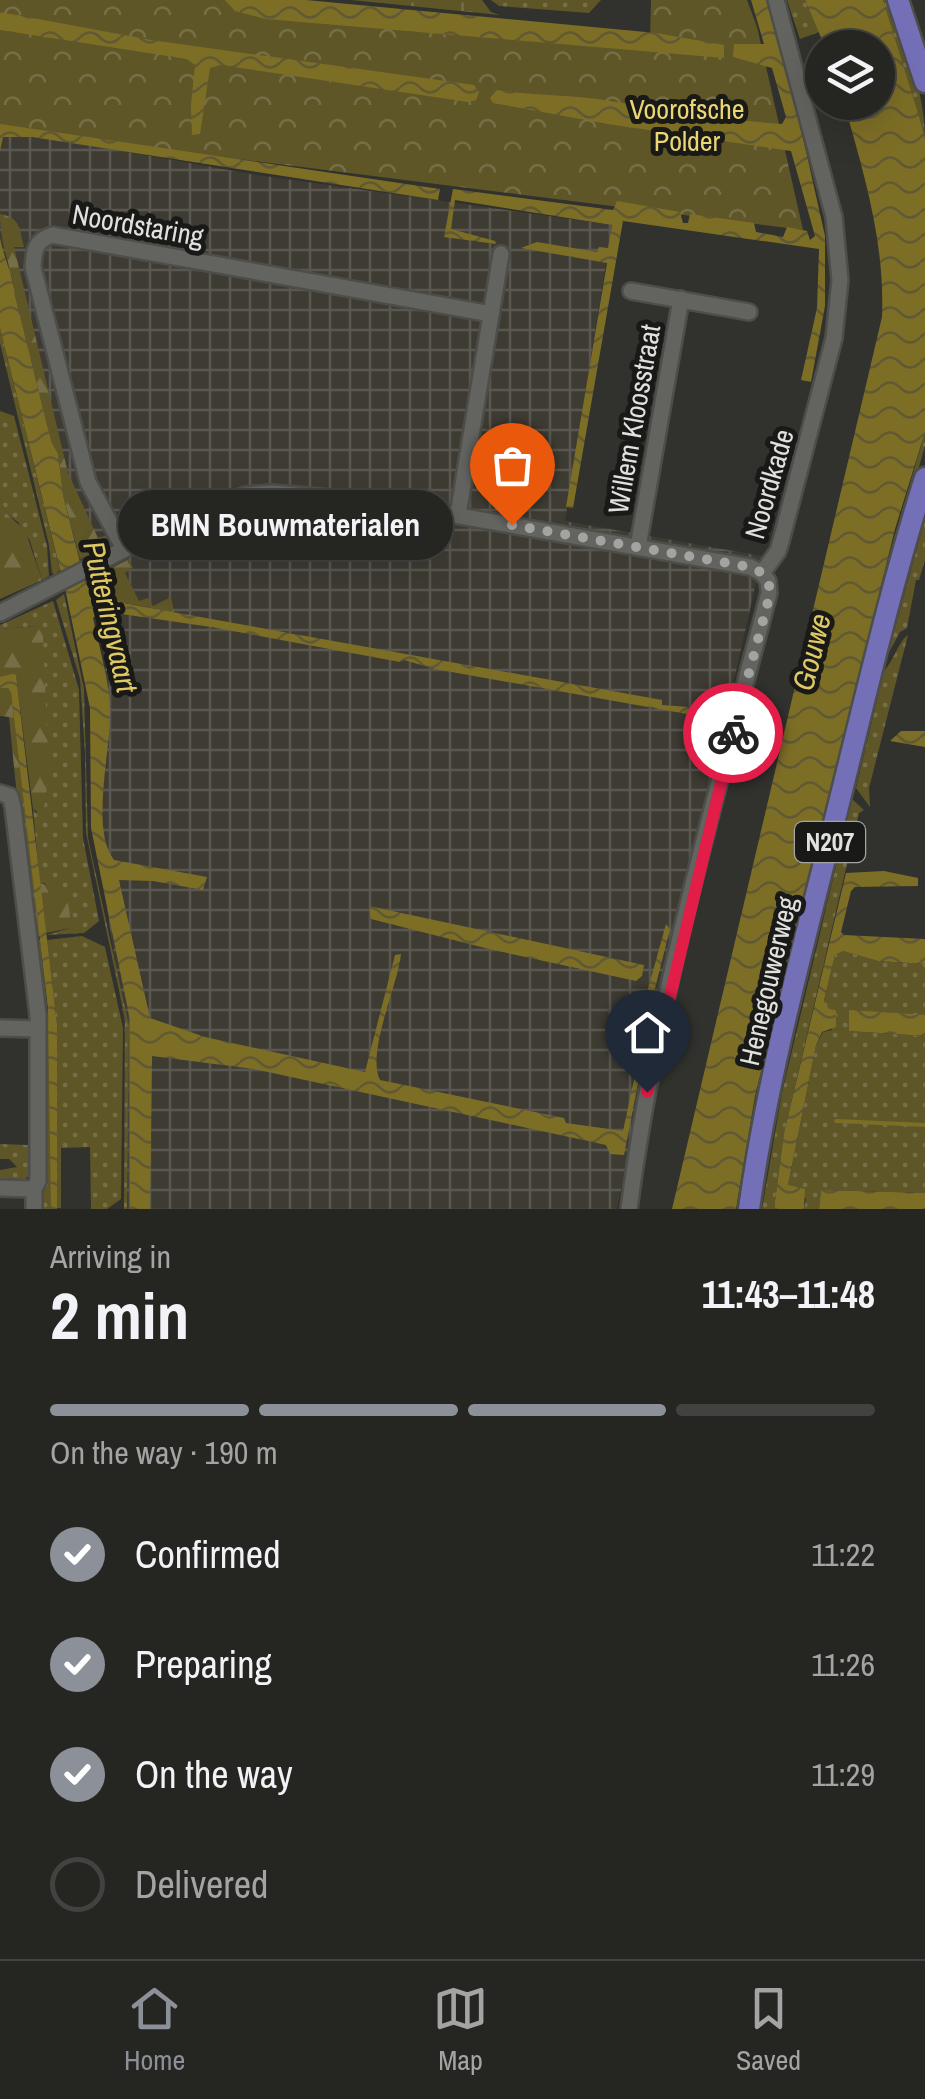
<!DOCTYPE html>
<meta charset="utf-8">
<style>
:root{--surface:#252522;--page:#31312f;--text:#f1f3f6;--muted:#a3a5a5;--line:#424240;--accent:#8c9099}
body{margin:0;font-family:"Archivo Narrow",sans-serif;background:var(--page);color:var(--text);height:100vh;display:flex;flex-direction:column;font-size:38px;white-space:nowrap}
*{box-sizing:border-box;margin:0}
p{font-size:32px;color:var(--muted)}
.icon{flex:none;width:55px;height:55px;fill:none;stroke:currentColor;stroke-width:2;stroke-linecap:round;stroke-linejoin:round}
.map{position:relative;height:1209px;overflow:hidden}
.drawer{display:flex;flex-direction:column;background:var(--surface);flex:1}
.drawer>*{flex:none}
.controls{position:absolute;left:805px;top:30px;display:grid;gap:20px}
.controls a{display:grid;place-items:center;width:90px;height:90px;border-radius:50%;background:var(--surface);box-shadow:0 10px 40px #0002,0 0 0 2px var(--line);font-size:50px}
.pin{position:absolute;display:grid;place-items:center;width:85px;height:85px;color:#fff;margin:-102px -42px;border-radius:50% 50% 50% 0;rotate:-45deg;box-shadow:0 0 10px #0007}
.pin .icon{rotate:45deg}
.courier{position:absolute;display:grid;place-items:center;width:100px;height:100px;margin:-50px;border:8px solid #e11d48;border-radius:50%;background:#fff;color:#222;box-shadow:0 2px 12px #0007}
.bubble{position:absolute;height:70px;border-radius:35px;background:var(--surface);box-shadow:0 10px 40px #0002,0 0 0 2px var(--line);font-size:32px;font-weight:800;line-height:70px;text-align:center}
.headline em{font-style:normal;font-weight:800}
.headline div{display:flex;flex-direction:column-reverse}
.headline{display:flex;align-items:center;justify-content:space-between;height:170px;padding:0 50px}
h1{font-size:65px;font-weight:800;line-height:75px}
.bar{display:grid;grid-template-columns:repeat(4,1fr);gap:15px 10px;align-content:center;height:120px;padding:0 50px}
.bar i{height:12px;border-radius:8px;background:var(--line)}
.bar .active{background:var(--accent)}
.bar p{grid-column:span 4}
ol{padding:0 50px;list-style:none}
li{display:flex;align-items:center;gap:30px;height:110px}
li p{margin-inline-start:auto}
li .icon{padding:10px;border-radius:50%;background:var(--accent);color:#fff;stroke-width:4}
li:last-child{color:var(--muted)}
li i{width:55px;height:55px;border:5px solid var(--line);border-radius:50%}
.menu{display:flex;justify-content:space-around;align-items:center;height:140px;border-top:2px solid var(--line);background:var(--surface);font-size:28px;color:var(--muted)}
.menu a{display:grid;justify-items:center;gap:5px}
.menu .active{color:var(--accent)}
.map>svg:first-child{display:block}
.industrial{fill:url(#industrial-grid)}
.grass{fill:url(#grass-dots)}
.forest{fill:url(#forest-firs)}
.wetland{fill:url(#wetland-marsh)}
.park{fill:url(#park-crowns)}
.water{fill:url(#water-waves)}
.lines{fill:none;stroke-linecap:round;stroke-linejoin:round}
.stream{stroke:#7d6e26;stroke-width:4}
.minor-casing{stroke:#4d4d4a;stroke-width:20}
.major-casing{stroke:#4d4d4a;stroke-width:25}
.minor{stroke:#636360;stroke-width:15}
.major{stroke:#7370b8;stroke-width:20}
.done{stroke:#a3a3a1;stroke-width:10;stroke-dasharray:0 18}
.route{stroke:#e11d48;stroke-width:12}
.labels{text-anchor:middle;stroke-width:10;stroke-linejoin:round;paint-order:stroke}
.shield{fill:#191917;stroke:#a5a5a3;stroke-width:2.5}
.shield-label{font-size:25px;font-weight:bold;fill:#e1e1df}
.park-label{font-size:28px;fill:#ebd673;stroke:#191917}
.street-label{font-size:28px;fill:#e1e1df;stroke:#191917}
.water-label{font-size:30px;font-style:italic;fill:#dec965;stroke:#191917}
</style>
<div class="map">
<svg width="925" height="1209" viewBox="0 0 925 1209">
<defs>
<pattern id="industrial-grid" width="8" height="8" patternUnits="userSpaceOnUse" patternTransform="scale(2.5)"><rect width="8" height="8" fill="#3d3b32"/><path d="M0 4h8M4 0v8" fill="none" stroke="#59574f"/></pattern>
<pattern id="grass-dots" width="8" height="8" patternUnits="userSpaceOnUse" patternTransform="scale(2.5)"><rect width="8" height="8" fill="#5f5628"/><path d="M2 2h.1M6 6h.1" fill="none" stroke="#766e47" stroke-width="1.8" stroke-linecap="round"/></pattern>
<pattern id="forest-firs" width="22" height="20" patternUnits="userSpaceOnUse" patternTransform="scale(2.5)"><rect width="22" height="20" fill="#5f5628"/><path d="M5 1l3.5 6h-7zM16 11l3.5 6h-7z" fill="#766e47"/></pattern>
<pattern id="wetland-marsh" width="20" height="14" patternUnits="userSpaceOnUse" patternTransform="scale(2.5)"><rect width="20" height="14" fill="#5f5628"/><path d="M1 5h8M5 5V1M11 12h8M15 12V8" fill="none" stroke="#766e47"/></pattern>
<pattern id="park-crowns" width="20" height="18" patternUnits="userSpaceOnUse" patternTransform="scale(2.5)"><rect width="20" height="18" fill="#5f5628"/><path d="M2 6a3 3 0 1 1 6 0M12 15a3 3 0 1 1 6 0" fill="none" stroke="#766e47"/></pattern>
<pattern id="water-waves" width="16" height="10" patternUnits="userSpaceOnUse" patternTransform="scale(2.5)"><rect width="16" height="10" fill="#7d6e26"/><path d="M0 5q4-4 8 0t8 0" fill="none" stroke="#605934"/></pattern>
</defs>
<rect width="100%" height="100%" fill="#31312e"/>
<path class="industrial" d="M0,129l251,45 361,51 -47,296 197,35 -68,302 -29,112 -48,239h-490l-3,-188 -31,-206 17,-93 -6,-67 -104,-407z"/>
<g class="grass">
<path d="M491,0h110l-12,13 -90,-7z"/>
<path d="M787,0h18l14,32 -19,7z"/>
<path d="M883,0h7c15,45 35,91 35,139z"/>
<path d="M0,328l60,242 -5,4 -3,-1 -3,-28 -49,-202z"/>
<path d="M0,411l14,5 33,130 2,30 -7,4 -12,-39 -12,-19 -11,-8 -7,-16z"/>
<path d="M925,432v14l-38,129 -3,-1z"/>
<path d="M925,519v41l-6,20h-3l-9,48 -7,4 -12,22z"/>
<path d="M64,594l20,95 4,149 41,188 -2,183h-3l1,-190 -39,-186 -1,-80 -5,-74 -24,-79z"/>
<path d="M53,601l26,89 4,148 16,83 -15,12 -38,2 24,-7 -24,-45 -6,1 -7,-75 4,5v-188l-37,3v-4z"/>
<path d="M908,635l-39,153 1,19 -14,-19 28,-117c10,-11 15,-30 24,-36z"/>
<path d="M15,777h6l19,159h-7z"/>
<path d="M852,799l12,11 -5,3 -75,320 -10,76h-12l20,-116z"/>
<path d="M82,936l23,11 18,81 -2,171 -14,10h-16l-1,-62 -29,1v60h-4v-184l-10,-84z"/>
<path d="M34,940h6l11,106v163h-13l5,-15 1,-152z"/>
<path d="M843,951l35,10 47,3v51h-13l-62,16 75,5v157l-104,-3 -2,19h-15l2,-10 -18,-14 28,-140 7,-13 9,-2 -8,-28 11,-47z"/>
<path d="M0,1144l28,1v31l-6,8 -22,-1v-13l17,-3 -8,-8h-9z"/>
</g>
<g class="forest">
<path d="M0,214c21,4 19,14 24,33h-10l54,226 30,65 9,-3 -1,12 -26,12 -17,-64 -5,-41 -7,-13 -36,-145c-3,-30 -15,-48 -15,-82z"/>
<path d="M0,498l7,16 18,16 17,50 -42,19z"/>
<path d="M129,559l4,9 -8,5 14,28 9,-3 5,8 18,-9 3,15 -75,-14 -14,-16z"/>
<path d="M37,626l6,10 6,138 -6,41 -10,-6 -17,-133 -16,1v-48z"/>
<path d="M0,688h8l3,5 10,84h-6l-6,-60 -9,-1z"/>
<path d="M40,884c26,-1 31,21 30,44l-24,5z"/>
</g>
<path class="wetland" d="M351,0h131l9,12 9,3z"/>
<path class="park" d="M0,0h244l406,40 1,-40h96l10,27 46,203 -803,-101z"/>
<g class="water">
<path d="M225,0h81l350,33 68,12v13l-458,-39 -31,-8z"/>
<path d="M751,0h16l30,111 28,125v70l-14,76 -10,-2 16,-72 2,-59 -196,-28 -50,287 -7,-1 41,-244 -86,-15 16,-6 60,10 2,-5 9,1 4,-23 -157,-25 -4,29 44,12 1,3 -52,-7 9,-48 160,21 4,-9 63,11 3,11h5l2,-9 64,9 2,9 27,5 4,-10 20,4 3,9 5,-4 -24,-85 -183,-27 -115,-21 -3,-5 7,-8c34,5 67,5 100,9 62,9 123,21 185,25l4,-7 -14,-49 -39,-11 1,-13h30z"/>
<path d="M805,0h78l37,120 5,19v293l-30,97 -140,567 -19,113h-64l210,-892c3,-75 -18,-143 -38,-214l34,-1v-54l-53,-1z"/>
<path d="M0,12l151,28 323,45 5,7 -3,8 -8,2 -248,-37 -10,3 -10,66 -8,1 -1,-30 4,-40 -8,-6 -187,-29z"/>
<path d="M0,124l440,65 -2,11 -406,-63h-29l-3,14z"/>
<path d="M0,238c4,21 13,37 15,58l36,145 7,13 5,41 22,87 7,11 36,11 534,96v5l53,4 3,7 -3,3 -280,-50 -31,-9 -4,2 -189,-35 -110,-16 -8,7c6,30 17,63 17,94 1,38 -20,118 4,148l93,17 -4,13 -50,-9 -34,-1 31,138 55,19 160,35 30,-117 6,-1c-3,31 -35,99 -21,126l184,38 2,5 57,8 24,-112 3,3 -26,133 -14,-1 -4,-9 -352,-76 -102,-13 -2,153h-20v-189l-39,-192 -1,-120 -24,-115 -66,-265z"/>
<path d="M13,674l3,1 41,349v185h-6l-3,-200 -37,-316 -3,-5h-8v-11z"/>
<path d="M901,731h24v16l-35,-6z"/>
<path d="M884,871l34,7v8l-63,1 -4,4 -10,41 3,3 81,4v25l-47,-3 -35,-10 -8,4 -11,46 5,8 7,1v17l-14,5 -6,13 -28,140 17,4 -1,20h-30l10,-76 62,-260z"/>
<path d="M369,906l275,59 -2,11 -6,5 -147,-32 -118,-30z"/>
<path d="M666,924l4,5 -18,71 -6,-4z"/>
<path d="M849,1010l76,5v21l-76,-5z"/>
<path d="M821,1190l104,3v16h-106z"/>
</g>
<g class="lines">
<path class="stream" d="M836,1121l89,4"/>
<g class="minor-casing">
<g id="minor">
<path d="M631,291l118,21"/>
<path d="M458,515l43,-261"/>
<path d="M638,547l43,-248"/>
<path d="M124,549l-36,-67 -55,-215c1,-17 2,-26 19,-32l439,79"/>
<path d="M762,573l16,-22 3,-10 53,-203 6,-58 -6,-63 -58,-217"/>
<path d="M0,613l205,-105 41,-13 26,-2 107,9 371,65 12,6"/>
<path d="M0,793l10,3 3,11 25,208v166l-4,8v20"/>
<path d="M0,1028l38,1"/>
<path d="M0,1188l34,1"/>
<path d="M629,1209c27,-209 87,-412 140,-616l-1,-12 -6,-8"/>
</g>
</g>
<g class="major-casing">
<g id="major">
<path d="M898,0l27,82"/>
<path d="M749,1209c18,-130 53,-258 85,-386 29,-115 55,-231 91,-345"/>
</g>
</g>
<use href="#minor" class="minor"/>
<use href="#major" class="major"/>
</g>
<g class="lines">
<path class="done" d="M512,525l238,42c13,4 20,13 20,27l-37,139"/>
<path class="route" d="M647,1092l86,-359"/>
</g>
<g class="labels">
<rect class="shield" x="795" y="822" width="70" height="40" rx="8"/>
<g class="shield-label">
<text x="830" y="851">N207</text>
</g>
<g class="park-label">
<text x="687" y="119">Voorofsche<tspan x="687" dy="32">Polder</tspan></text>
</g>
<g class="street-label">
<text transform="translate(138 225) rotate(10)" y="10">Noordstaring</text>
<text transform="translate(634 419) rotate(-80)" y="10">Willem Kloosstraat</text>
<text transform="translate(769 484) rotate(-74)" y="10">Noordkade</text>
<text transform="translate(768 981) rotate(-77)" y="10">Henegouwerweg</text>
</g>
<g class="water-label">
<text transform="translate(110 617) rotate(77)" y="10">Putteringvaart</text>
<text transform="translate(812 652) rotate(-76)" y="10">Gouwe</text>
</g>
</g>
</svg>
<div class="controls">
<a><svg class="icon" aria-label="layers" viewBox="0 0 24 24"><path d="M12 4l9 5-9 5-9-5zM3 14l9 5 9-5"/></svg></a>
</div>
<div class="pin" style="left:512px;top:525px;background:#ea580c"><svg class="icon" aria-label="bag" viewBox="0 0 24 24"><path d="M5 8h14l-1 12H6zM9 8a3 3 0 0 1 6 0"/></svg></div>
<div class="pin" style="left:647px;top:1092px;background:#1f2937"><svg class="icon" aria-label="home" viewBox="0 0 24 24"><path d="M3 11l9-7 9 7M6 9v11h12V9"/></svg></div>
<div class="courier" style="left:733px;top:733px"><svg class="icon" aria-label="bike" viewBox="0 0 24 24"><circle cx="6" cy="16" r="4"/><circle cx="18" cy="16" r="4"/><path d="M6 16l4-8h5l3 8M10 8l3 8H6M13 5h3"/></svg></div>
<div class="bubble" style="left:118px;top:490px;width:335px">BMN Bouwmaterialen</div>
</div>
<section class="drawer">
<div class="headline"><div><h1>2 min</h1><p>Arriving in</p></div><em>11:43–11:48</em></div>
<div class="bar"><i class="active"></i><i class="active"></i><i class="active"></i><i></i><p>On the way · 190 m</p></div>
<ol>
<li><svg class="icon" aria-label="check" viewBox="0 0 24 24"><path d="M5 12l5 5 9-10"/></svg>Confirmed<p>11:22</p></li>
<li><svg class="icon" aria-label="check" viewBox="0 0 24 24"><path d="M5 12l5 5 9-10"/></svg>Preparing<p>11:26</p></li>
<li><svg class="icon" aria-label="check" viewBox="0 0 24 24"><path d="M5 12l5 5 9-10"/></svg>On the way<p>11:29</p></li>
<li><i></i>Delivered</li>
</ol>
</section>
<nav class="menu">
<a class="active"><svg class="icon" aria-label="home" viewBox="0 0 24 24"><path d="M3 11l9-7 9 7M6 9v11h12V9"/></svg>Home</a>
<a><svg class="icon" aria-label="map" viewBox="0 0 24 24"><path d="M3 6l6-2 6 2 6-2v14l-6 2-6-2-6 2zM9 4v14M15 6v14"/></svg>Map</a>
<a><svg class="icon" aria-label="saved" viewBox="0 0 24 24"><path d="M7 4h10v16l-5-4-5 4z"/></svg>Saved</a>
</nav>
